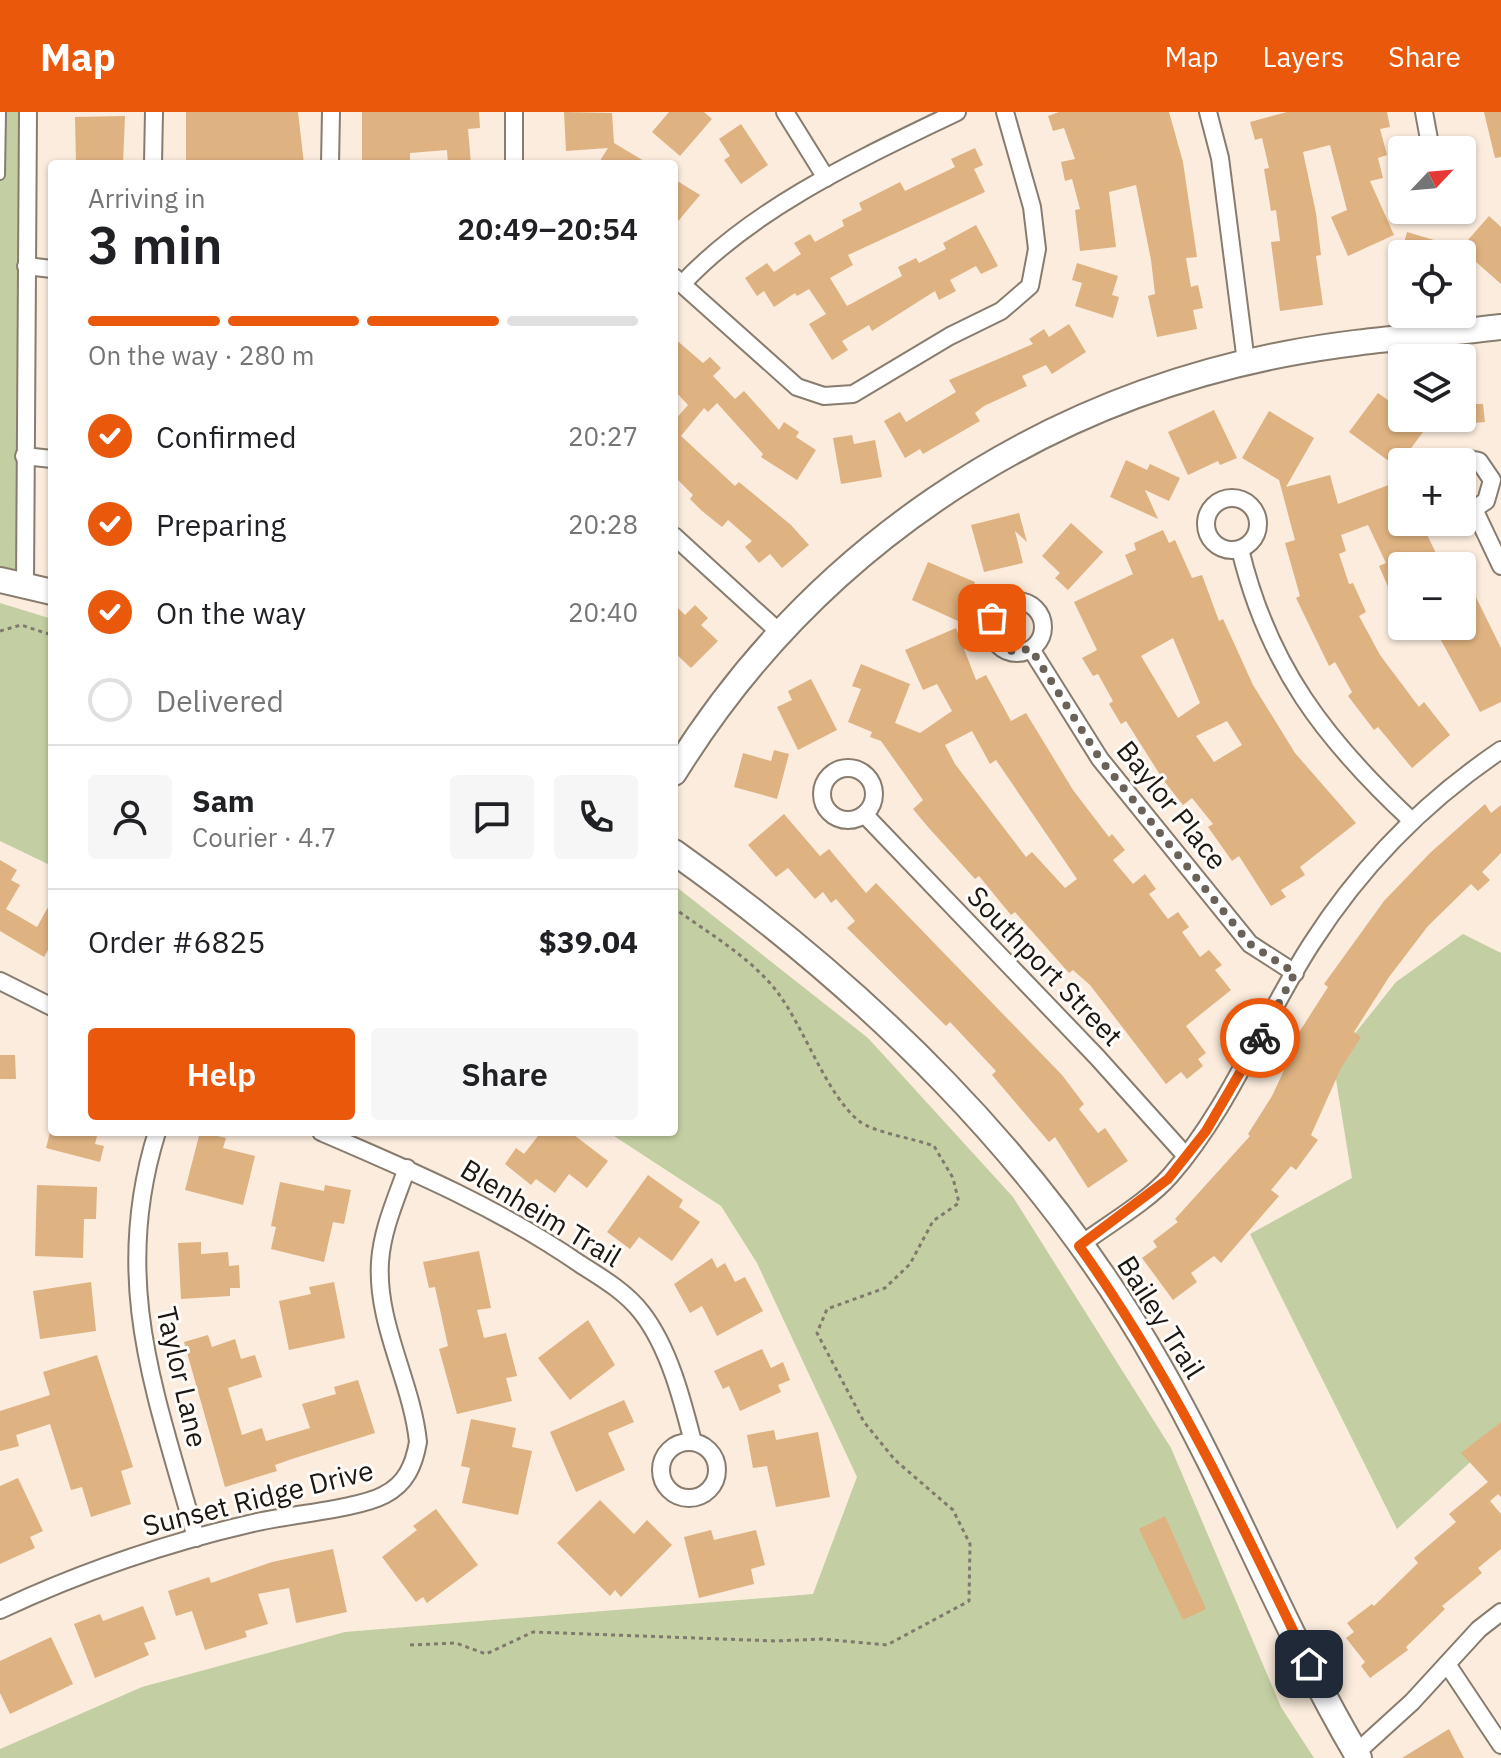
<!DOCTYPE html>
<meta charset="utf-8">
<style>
:root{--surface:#fff;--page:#f6f6f6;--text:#202124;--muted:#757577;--line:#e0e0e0;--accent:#ea580c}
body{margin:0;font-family:"IBM Plex Sans",sans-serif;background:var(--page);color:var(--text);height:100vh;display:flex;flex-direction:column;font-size:30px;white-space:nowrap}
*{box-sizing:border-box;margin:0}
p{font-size:26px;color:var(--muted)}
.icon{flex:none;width:44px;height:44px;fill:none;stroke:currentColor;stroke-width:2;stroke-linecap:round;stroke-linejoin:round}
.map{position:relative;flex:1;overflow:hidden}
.panel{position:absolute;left:48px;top:48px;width:630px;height:976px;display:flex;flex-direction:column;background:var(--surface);border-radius:8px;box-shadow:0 2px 6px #0004}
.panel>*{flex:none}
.needle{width:52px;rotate:64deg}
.fabs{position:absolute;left:1388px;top:24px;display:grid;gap:16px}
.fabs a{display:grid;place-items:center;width:88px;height:88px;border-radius:8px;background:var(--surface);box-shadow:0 2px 6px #0004;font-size:40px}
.pin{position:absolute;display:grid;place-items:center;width:68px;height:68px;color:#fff;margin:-34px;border-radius:16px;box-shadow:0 4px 12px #0006}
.courier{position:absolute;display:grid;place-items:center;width:80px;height:80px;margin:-40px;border:6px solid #ea580c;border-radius:50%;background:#fff;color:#222;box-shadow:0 2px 10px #0007}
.head em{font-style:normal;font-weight:600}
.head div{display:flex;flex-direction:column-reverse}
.head{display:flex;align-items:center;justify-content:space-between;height:136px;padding:0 40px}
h1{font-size:52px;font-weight:600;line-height:60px}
.bar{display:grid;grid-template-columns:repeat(4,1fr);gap:12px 8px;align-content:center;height:96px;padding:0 40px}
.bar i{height:10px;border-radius:6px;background:var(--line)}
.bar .selected{background:var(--accent)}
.bar p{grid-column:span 4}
.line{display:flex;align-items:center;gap:20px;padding:0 40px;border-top:2px solid var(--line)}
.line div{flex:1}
.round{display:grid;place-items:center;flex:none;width:84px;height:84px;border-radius:8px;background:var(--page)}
ol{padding:0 40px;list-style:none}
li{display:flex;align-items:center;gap:24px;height:88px}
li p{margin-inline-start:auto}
li .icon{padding:8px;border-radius:50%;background:var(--accent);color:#fff;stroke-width:4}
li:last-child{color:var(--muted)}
li i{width:44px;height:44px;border:4px solid var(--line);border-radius:50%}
.action{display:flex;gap:16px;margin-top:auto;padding:16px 40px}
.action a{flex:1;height:92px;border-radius:8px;background:var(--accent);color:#fff;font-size:32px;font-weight:600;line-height:92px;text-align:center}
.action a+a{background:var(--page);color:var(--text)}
header{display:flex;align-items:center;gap:48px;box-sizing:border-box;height:112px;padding:0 40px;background:var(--accent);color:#fff}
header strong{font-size:38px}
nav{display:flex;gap:44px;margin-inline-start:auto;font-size:28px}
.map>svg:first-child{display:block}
.green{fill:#c3cfa2}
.building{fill:#dfb281;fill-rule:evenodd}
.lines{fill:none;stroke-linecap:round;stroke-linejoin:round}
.lane-casing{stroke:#887c6e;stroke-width:12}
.street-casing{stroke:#887c6e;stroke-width:20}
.secondary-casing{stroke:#887c6e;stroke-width:28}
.path{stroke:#81786e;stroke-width:3;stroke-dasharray:4 4;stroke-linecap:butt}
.lane{stroke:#fff;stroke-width:8}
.street{stroke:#fff;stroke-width:16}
.secondary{stroke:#fff;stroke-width:24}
.done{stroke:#6a6259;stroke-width:8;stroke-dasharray:0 14.4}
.route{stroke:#ea580c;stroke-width:10}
.labels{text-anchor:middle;stroke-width:6;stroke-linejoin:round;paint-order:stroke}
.street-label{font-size:28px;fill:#1c1712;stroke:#fffcf9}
</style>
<header>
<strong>Map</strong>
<nav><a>Map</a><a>Layers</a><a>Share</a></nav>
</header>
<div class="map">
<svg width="1501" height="1646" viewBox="0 0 1501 1646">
<rect width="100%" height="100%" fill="#fbecdd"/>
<g class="green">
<path d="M0,0h30l-6,463 -24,-5z"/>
<path d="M0,491l52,16v247l-52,-25z"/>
<path d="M674,773l194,153 145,159 158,251 110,259 33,51h-1314v-9l142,-62 203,-55 468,-38 44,-117 -100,-214 -36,-57 -113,-74h66z"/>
<path d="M1463,822l38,19v481l-104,95 -147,-295 102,-56 -19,-117 63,-79z"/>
</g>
<g class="building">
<path d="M186,0h112l6,52h-118z"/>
<path d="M362,0h117l1,16 -12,1 3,35h-23l-1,-14 -37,3v11h-48z"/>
<path d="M564,0l48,1 2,30 35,21h-51l10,-16 -42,3z"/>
<path d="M669,0h35l8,7 -32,37 -28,-24z"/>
<path d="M1059,0h110l14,50 14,95 -11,1 5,29 7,-2 5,23 -10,2 4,19 -40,8 -9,-41 7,-2 -4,-34 -15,-75 -27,7 7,55 -36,4 -5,-41 5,-1 -8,-30 -7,2 -4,-19 14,-3 -11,-31 -11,3 -5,-15z"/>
<path d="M1287,0h100l3,15 -10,2 7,26 -9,3 5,20 -13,3 24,54 -46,21 -17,-39 16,-7 -17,-65 -27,7 13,61 5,42 -5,1 7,49 -43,6 -9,-69 9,-1 -4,-31 -5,1 -7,-42 5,-1 -7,-30 -7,2 -5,-18z"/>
<path d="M1484,0h17v45l-6,1z"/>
<path d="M125,4l-2,48h-47l-1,-47z"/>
<path d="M741,12l27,41 -27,19 -17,-24 6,-4 -11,-17z"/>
<path d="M975,36l8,17 -9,4 11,23 -137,63 5,10 -23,13 17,28 55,-30 -4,-9 18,-9 3,5 27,-14 -3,-6 33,-18 22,41 -17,8 -5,-8 -26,14 6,11 -17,9 -4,-9 -63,40 -3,-6 -27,16 6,9 -16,10 -23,-36 17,-10 -17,-25 -12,7 -2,-3 -21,14 -10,-16 -7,5 -12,-18 22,-15 7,9 27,-18 -7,-11 16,-9 5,8 29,-16 -2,-6 20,-10 -3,-7 41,-21 5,9 50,-24 -4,-8z"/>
<path d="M674,67l26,16 -26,31z"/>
<path d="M1489,104l12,11v57l-34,-30h-66l6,-22 54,16z"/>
<path d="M1077,151l41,13 -6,19 7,2 -6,21 -38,-12 7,-23 -10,-3z"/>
<path d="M1069,212l17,28 -34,22 -6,-9 -24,11 5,10 -43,20 -9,7 5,8 -57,33 -3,-5 -15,9 -21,-37 16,-9 6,10 50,-30 -7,-12 84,-36 -4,-5 15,-10 5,8z"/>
<path d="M674,226l29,25 7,-6 11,11 -8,8 22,23 9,-8 35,39 5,-8 15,10 -3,5 20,13 -19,30 -36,-23 2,-3 -46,-51 -9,9 -4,-4 -23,28 54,50 4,-4 52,43 18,20 -27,23 -12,-14 -11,9 -14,-16 7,-6 -24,-21 -6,7 -20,-16 -12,-12 3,-4 -19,-19v-55l14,-16 -14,-15z"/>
<path d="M1462,262h10l3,30h8l2,18 -23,2z"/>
<path d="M1378,281l24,17v8h11l13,10 -29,39 -48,-35z"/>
<path d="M1214,298l23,48 -17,7 -2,-4 -30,14 -20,-43z"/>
<path d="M1269,299l45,27 -28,49 44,-12 8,29 64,-24v42h5l4,10 12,-6 19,40h-40v17l-13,6 -10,-23 7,-3 -18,-38 -27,10 5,16 -7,3 10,30 4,-1 13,29 -7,4 21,39 39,52 5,-5 26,33 -38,33 -34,-41 -4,3 -26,-34 4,-4 -17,-30 -6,4 -33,-68 4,-2 -15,-53 10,-3 -16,-60 -37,-22z"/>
<path d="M852,323l2,9 21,-4 7,37 -41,7 -8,-46z"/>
<path d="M1126,348l21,10 3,-6 30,14 -11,23 -24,-11 13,29 -48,-22z"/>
<path d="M1019,401l8,29 -12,-11 8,32 -39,9 -13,-47z"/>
<path d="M1071,411l32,29 -35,38 -13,-12 5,-5 -18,-17z"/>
<path d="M1163,418l6,13 6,-3 17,38 10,-3 17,46 4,-2 30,66 42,68 61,70 -56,44 5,8 -24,15 5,7 -15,9 -32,-50 -7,5 -24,-34 5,-3 -21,-26 -9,7 -19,-24 -38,-60 -5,3 -12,-20 4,-3 -15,-27 -5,2 -11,-18 15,-8 -23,-48 59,-28 -8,-19 11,-5 -2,-7zM1173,526l27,65 -22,15 -37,-62zM1227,609l15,24 -28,17 -18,-26z"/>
<path d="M928,450l47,20 -17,39 -46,-21z"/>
<path d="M1462,457l39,79v54l-21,10 -44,-81 10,-5h16z"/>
<path d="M674,492l11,11 10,-10 13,13 -7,7 17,16 -27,27 -17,-16z"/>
<path d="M956,516l20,52 10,-5 25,46 15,-8 47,77 36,47 3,-3 13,16 -12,10 20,24 12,-10 11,15 -7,5 19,25 10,-7 11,15 -7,5 18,25 9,-7 13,15 -7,5 16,20 -45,36 20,27 -8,6 5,7 -16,13 -6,-7 -15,12 -76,-99 -17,-15 -4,3 -54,-61 -4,3 -32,-39 -4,3 -47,-52 -15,-18 10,-9 -42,-59 -11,-4 2,-5 -24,-10 13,-33 -9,-3 9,-22 49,20 -15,39 25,10 32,-22 -15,-27 -14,6 -18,-40zM972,619l18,33 6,-4 81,119 -12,9 -33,-36 -6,5 -71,-93 -10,-19z"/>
<path d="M811,567l26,51 -39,20 -21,-43 15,-7 -4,-9z"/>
<path d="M774,638l15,4 -12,45 -43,-12 9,-34 28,8z"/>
<path d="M1485,692l6,9 10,-8v48l-19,19 8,8 -12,11 -7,-7 -43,42 -39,51 -35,55 7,5 -20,31 -30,67 7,5 -22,30 -5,-4 -20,24 8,6 -58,67 -7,-7 -23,17 6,9 -24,18 -31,-42 15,-11 -4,-6 25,-19 -3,-3 75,-83 -2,-2 24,-38 28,-60 -2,-2 30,-47 -4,-3 60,-83 46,-48z"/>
<path d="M784,702l36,42 9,-7 37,44 10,-10 186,192 22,29 -5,5 19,24 7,-5 23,33 -40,27 -33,-51 -6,5 -57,-67 4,-4 -46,-49 -4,4 -99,-98 8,-7 -19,-22 -5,4 -8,-11 -8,7 -27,-31 -12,9 -28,-32z"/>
<path d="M0,748l17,10 -6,10 9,5 -14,24 31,18 15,-27v52l-4,-2 -4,7 -44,-26z"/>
<path d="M0,943h15l1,24h-16z"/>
<path d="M50,1020h48l-3,12 9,2 -4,16 -54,-14z"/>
<path d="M200,1020l26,6 -3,10 32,8 -12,49 -58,-15z"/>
<path d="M541,1020h29l38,29 -21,27 -18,-14 -14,19 -19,-14 -5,6 -26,-21 11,-16 8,6z"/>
<path d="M648,1063l35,25 -4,7 21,15 -28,39 -33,-24 -9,12 -23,-17z"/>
<path d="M280,1070l44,9 1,-6 26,5 -7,34 -11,-2 -9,40 -53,-13 5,-22 -5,-1z"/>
<path d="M37,1073l60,2 -1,32h-12l-1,39 -48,-2z"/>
<path d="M201,1130v12l27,-2 1,14 10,-1 1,23h-10v8l-49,3 -3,-56z"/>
<path d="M479,1139l12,57 -14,2 7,28 22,-5 11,43 -11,2 6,23 -55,13 -18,-65 9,-3 -13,-59 -6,1 -6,-26z"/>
<path d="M712,1146l5,10 8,-5 10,19 10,-5 18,34 -46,25 -15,-30 -12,7 -16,-29z"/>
<path d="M91,1170l5,49 -56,8 -7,-48z"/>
<path d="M334,1170l11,56 -56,12 -10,-49 32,-7 -2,-7z"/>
<path d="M588,1208l27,45 -45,35 -32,-42z"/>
<path d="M208,1223l4,12 23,-8 6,20 14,-4 7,22 -34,11 14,47 20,-7 4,13 44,-13 -8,-24 34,-10 -2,-7 24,-7 17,53 -83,26 -17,6 2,6 -52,16 -41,-145z"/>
<path d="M762,1237l9,19 12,-6 7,18 -12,5 3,7 -41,19 -11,-25 -6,3 -9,-18z"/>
<path d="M97,1243l36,112 -12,4 10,33 -40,13 -9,-30 -11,3 -21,-66 -34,11 3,11 -19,5v-40l50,-16 -7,-23z"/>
<path d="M624,1288l10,22 -26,11 17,37 -49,22 -26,-60z"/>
<path d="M471,1307l45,9 -4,19 20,4 -14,64 -56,-12 8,-35 -9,-2z"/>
<path d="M1501,1310v75l-3,-3 -8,7 11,13v35l-23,19 4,5 -40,33 3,3 -39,38 2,3 -38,28 -9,-12 4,-4 -19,-24 8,-6 -7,-9 25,-19 2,2 44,-43 -4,-5 42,-36 -7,-8 39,-32 -27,-29z"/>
<path d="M774,1318l2,10 42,-8 12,65 -54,10 -9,-41 -14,2 -6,-33z"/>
<path d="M18,1366l25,53 -13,6 5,11 -35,16v-78z"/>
<path d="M600,1388l34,34 13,-14 25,25 -51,52 -6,-7 -5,6 -53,-53z"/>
<path d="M436,1397l42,56 -51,38 -4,-6 -7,5 -34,-45 35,-27 -4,-4z"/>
<path d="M1165,1404l41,93 -23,11 -44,-91z"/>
<path d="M711,1418l3,10 42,-10 9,35 -14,4 3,15 -55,14 -15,-61z"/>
<path d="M333,1437l14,63 -51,11 -7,-35 -31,6 10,30 -23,7 2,6 -42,13 -13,-39 -16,5 -8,-25 41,-14 2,6 61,-21z"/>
<path d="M143,1494l13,33 -12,4 5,12 -54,23 -21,-54 26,-10 3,7z"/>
<path d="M51,1525l22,47 -63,30 -10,-21v-32z"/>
<path d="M1449,1617l15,29h-62z"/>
</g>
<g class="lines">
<g class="lane-casing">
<path id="lane" d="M0,63l1,-63"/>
</g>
<g class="street-casing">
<g id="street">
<path d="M785,0l41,66"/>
<path d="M1208,0l12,46 26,204"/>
<path d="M1424,0l7,38"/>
<path d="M153,52l1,-52"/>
<path d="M330,52l1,-52"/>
<path d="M514,52v-52"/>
<path d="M1462,57l3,15 -3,11"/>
<path d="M26,154l26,3"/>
<path d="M674,165l123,110 27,9 29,-2 97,-58 51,-25 29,-25 7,-37 -5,-42 -27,-95"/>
<path d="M683,171c74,-78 179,-125 274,-171"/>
<path d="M24,344l28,3"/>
<path d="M1452,350l13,-4 14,3 13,19 -6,21 -12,8 -12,1"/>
<circle cx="1232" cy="412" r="26"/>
<path d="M1474,397l27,57"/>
<path d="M674,424l104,95"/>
<path d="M1240,437c28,117 85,191 172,272"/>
<path d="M25,473l3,-473"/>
<circle cx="1017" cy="515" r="26"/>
<path d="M1031,537l69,110 150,185 45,29"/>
<circle cx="848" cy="682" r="26"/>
<path d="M865,703l232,242 89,99"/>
<path d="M0,869l52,26"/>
<path d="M157,1020c-47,150 -1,262 39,406"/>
<path d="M321,1020c91,39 178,76 259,132 22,14 46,28 62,49 27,35 40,86 51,129"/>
<path d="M1079,1134c29,-22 67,-43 91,-70 61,-70 92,-156 142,-233 50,-78 112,-141 189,-193"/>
<circle cx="689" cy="1358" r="28"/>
<path d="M0,1498c81,-38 166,-67 253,-87 33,-8 105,-14 131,-28 22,-11 30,-30 34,-53 -6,-60 -42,-118 -38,-180 2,-32 16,-63 27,-94"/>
<path d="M1447,1552l54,81"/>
<path d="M1356,1641l56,-51 67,-73 22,-17"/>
</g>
</g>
<g class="secondary-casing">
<g id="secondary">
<path d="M0,468l52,12"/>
<path d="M674,661c136,-220 357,-370 611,-419 71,-14 144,-18 216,-27"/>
<path d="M674,740c192,136 368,307 485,514 73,127 125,266 200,392"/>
</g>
</g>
<g class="path">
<path d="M0,519l21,-6 31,10"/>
<path d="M410,1533l46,-2 30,11 47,-22 243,9 46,-2 65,6 82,-44 1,-57 -17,-34 -58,-50 -31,-38 -47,-89 10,-24 58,-21 25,-24 23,-43 26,-18 -6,-25 -19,-32c-18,-7 -62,-14 -75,-25 -33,-27 -54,-92 -81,-128 -26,-35 -70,-60 -104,-85"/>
</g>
<use href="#lane" class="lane"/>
<use href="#street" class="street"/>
<use href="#secondary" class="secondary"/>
</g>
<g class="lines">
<path class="done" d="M992,506l3,23 12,10 24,-2 69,110 150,185 45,29 -35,65"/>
<path class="route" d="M1260,926l-54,93 -38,48 -89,67c93,130 161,273 230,418"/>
</g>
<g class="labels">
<g class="street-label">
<text transform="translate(1172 693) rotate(51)" y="10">Baylor Place</text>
<text transform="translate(1045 854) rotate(46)" y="10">Southport Street</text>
<text transform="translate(541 1101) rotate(31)" y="10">Blenheim Trail</text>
<text transform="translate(1161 1205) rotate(58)" y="10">Bailey Trail</text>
<text transform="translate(182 1265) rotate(77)" y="10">Taylor Lane</text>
<text transform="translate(258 1386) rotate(-14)" y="10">Sunset Ridge Drive</text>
</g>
</g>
</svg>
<div class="fabs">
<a><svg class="needle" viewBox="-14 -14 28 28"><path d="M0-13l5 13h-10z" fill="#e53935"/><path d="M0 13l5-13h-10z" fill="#757577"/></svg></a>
<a><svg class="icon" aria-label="locate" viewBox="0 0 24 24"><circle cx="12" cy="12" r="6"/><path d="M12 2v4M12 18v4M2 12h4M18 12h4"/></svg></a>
<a><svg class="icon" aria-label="layers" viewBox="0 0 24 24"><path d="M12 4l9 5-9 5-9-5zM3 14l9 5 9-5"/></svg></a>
<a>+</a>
<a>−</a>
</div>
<div class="pin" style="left:992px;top:506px;background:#ea580c"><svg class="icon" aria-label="bag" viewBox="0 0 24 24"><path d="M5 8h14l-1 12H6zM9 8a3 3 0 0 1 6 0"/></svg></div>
<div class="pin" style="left:1309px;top:1552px;background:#1f2937"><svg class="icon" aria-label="home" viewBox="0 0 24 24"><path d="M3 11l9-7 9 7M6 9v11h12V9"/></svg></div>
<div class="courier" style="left:1260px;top:926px"><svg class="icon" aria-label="bike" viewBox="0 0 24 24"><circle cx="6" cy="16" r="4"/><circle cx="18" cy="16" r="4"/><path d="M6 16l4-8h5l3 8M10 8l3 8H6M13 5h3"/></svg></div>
<section class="panel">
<div class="head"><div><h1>3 min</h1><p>Arriving in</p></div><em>20:49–20:54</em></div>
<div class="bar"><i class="selected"></i><i class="selected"></i><i class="selected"></i><i></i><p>On the way · 280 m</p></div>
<ol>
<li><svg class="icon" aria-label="check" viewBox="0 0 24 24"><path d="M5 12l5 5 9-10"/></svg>Confirmed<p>20:27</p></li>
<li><svg class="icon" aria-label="check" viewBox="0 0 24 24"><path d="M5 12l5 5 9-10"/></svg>Preparing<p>20:28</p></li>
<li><svg class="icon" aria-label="check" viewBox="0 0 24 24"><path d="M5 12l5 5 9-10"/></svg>On the way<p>20:40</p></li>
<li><i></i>Delivered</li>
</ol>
<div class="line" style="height:144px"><a class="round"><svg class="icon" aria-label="person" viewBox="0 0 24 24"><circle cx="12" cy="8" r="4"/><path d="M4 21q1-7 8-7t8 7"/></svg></a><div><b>Sam</b><p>Courier · 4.7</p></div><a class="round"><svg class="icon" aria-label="chat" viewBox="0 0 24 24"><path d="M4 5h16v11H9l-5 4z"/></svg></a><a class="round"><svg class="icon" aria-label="phone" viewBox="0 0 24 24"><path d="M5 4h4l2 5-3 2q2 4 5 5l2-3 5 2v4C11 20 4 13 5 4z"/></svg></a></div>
<div class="line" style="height:104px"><div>Order #6825</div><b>$39.04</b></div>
<div class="action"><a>Help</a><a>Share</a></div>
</section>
</div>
